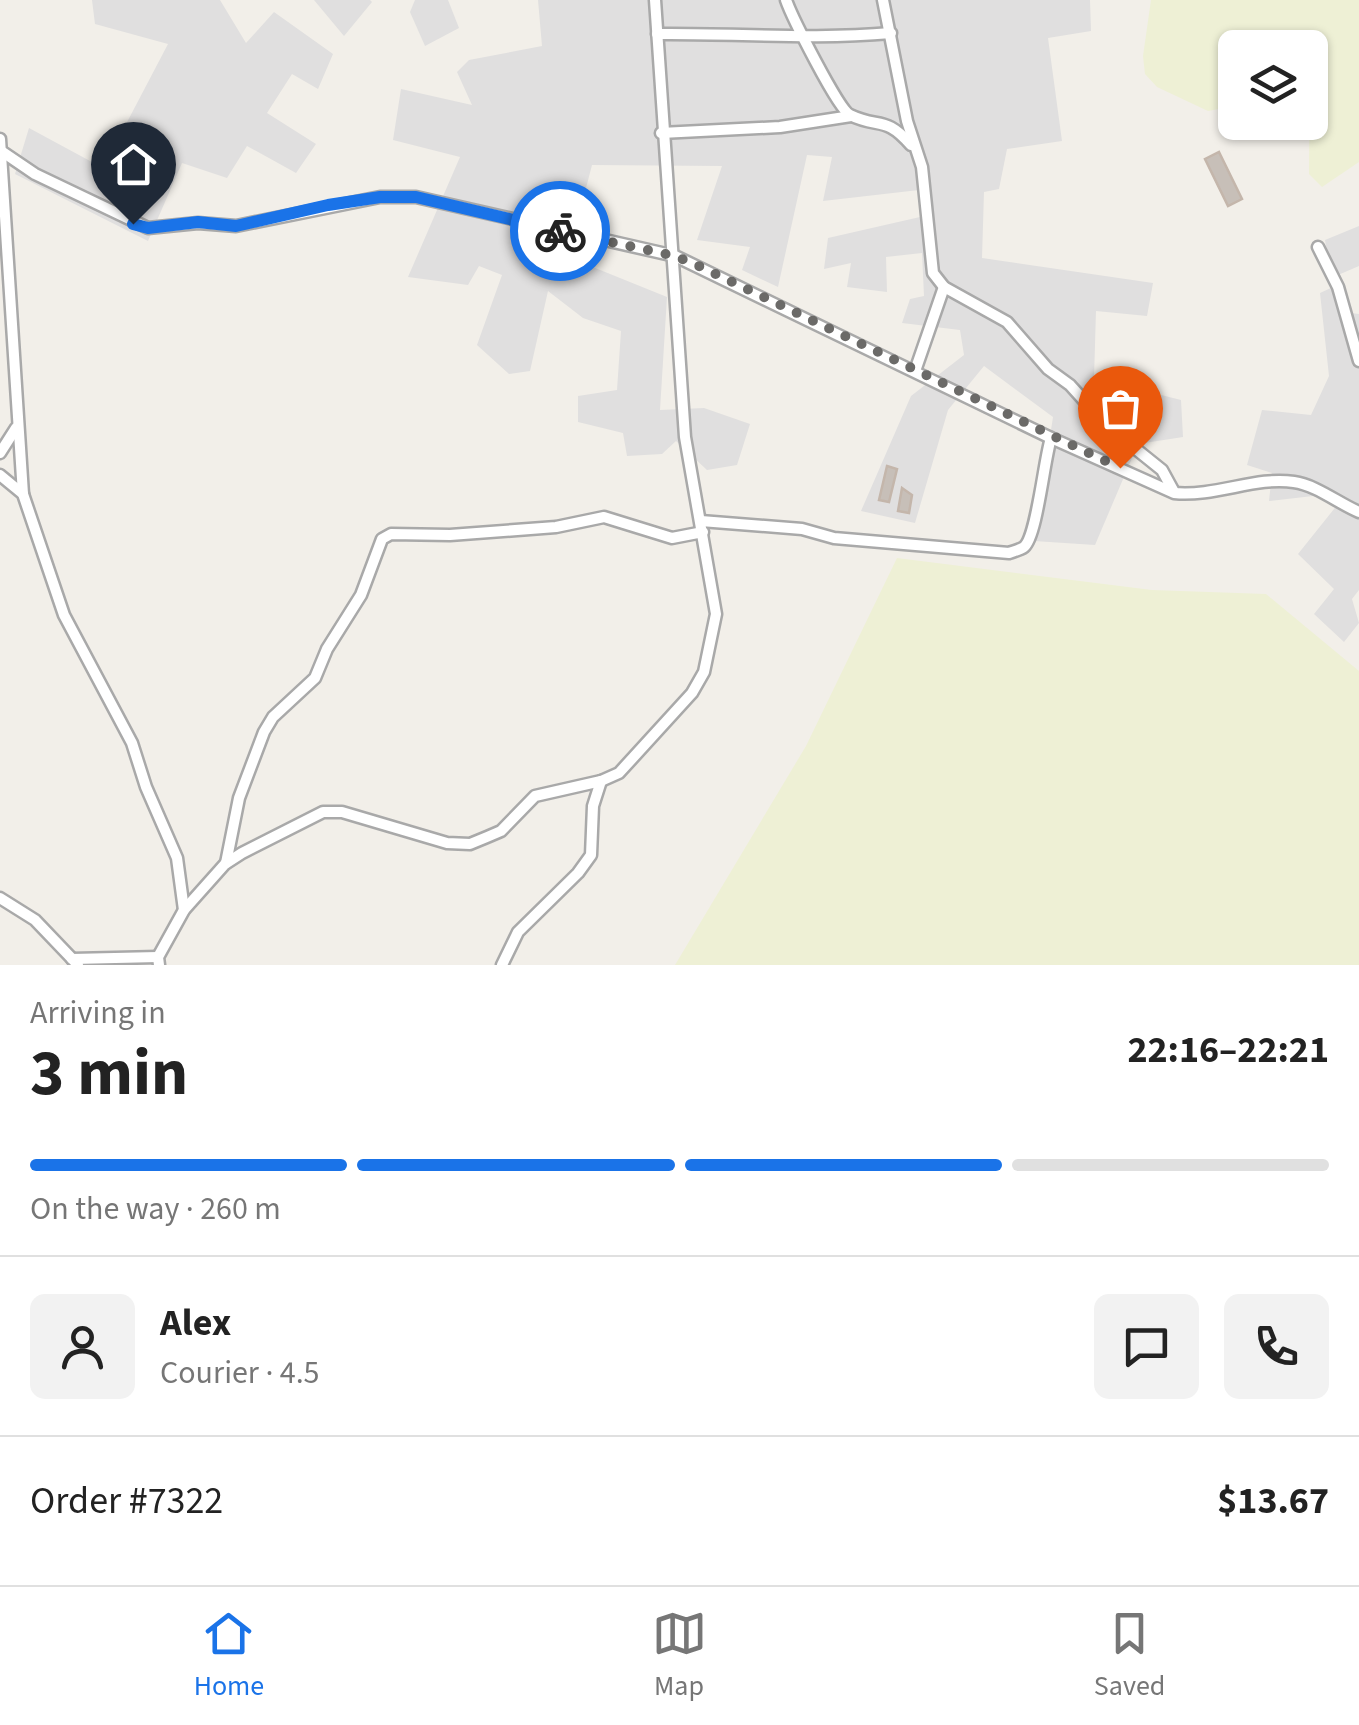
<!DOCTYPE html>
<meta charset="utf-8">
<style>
:root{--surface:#fff;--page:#f2f2f2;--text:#222;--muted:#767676;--line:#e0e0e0;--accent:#1a73e8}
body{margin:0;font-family:"Source Sans 3",sans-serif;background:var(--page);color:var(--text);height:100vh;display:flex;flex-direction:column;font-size:38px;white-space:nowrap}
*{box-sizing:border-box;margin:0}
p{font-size:32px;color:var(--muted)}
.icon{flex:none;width:55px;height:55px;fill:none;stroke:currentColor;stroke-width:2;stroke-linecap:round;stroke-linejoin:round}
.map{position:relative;height:965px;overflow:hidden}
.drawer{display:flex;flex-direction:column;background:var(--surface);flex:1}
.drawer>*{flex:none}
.buttons{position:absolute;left:1218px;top:30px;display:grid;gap:20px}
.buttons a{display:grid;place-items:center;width:110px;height:110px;border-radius:15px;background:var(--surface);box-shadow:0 2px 8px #0004;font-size:50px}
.pin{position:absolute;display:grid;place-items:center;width:85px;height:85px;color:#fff;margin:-102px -42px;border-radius:50% 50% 50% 0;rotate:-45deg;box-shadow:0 0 10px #0007}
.pin .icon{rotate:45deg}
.courier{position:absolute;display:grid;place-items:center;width:100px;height:100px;margin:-50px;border:8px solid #1a73e8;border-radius:50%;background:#fff;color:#222;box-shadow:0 2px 12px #0007}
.overview em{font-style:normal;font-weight:700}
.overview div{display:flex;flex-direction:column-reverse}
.overview{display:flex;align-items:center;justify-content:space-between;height:170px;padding:0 30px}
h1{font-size:65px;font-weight:700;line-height:75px}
.bar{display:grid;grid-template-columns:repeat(4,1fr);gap:15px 10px;align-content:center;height:120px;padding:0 30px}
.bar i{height:12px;border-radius:8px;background:var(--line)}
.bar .active{background:var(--accent)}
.bar p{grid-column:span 4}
.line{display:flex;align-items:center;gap:25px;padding:0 30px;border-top:2px solid var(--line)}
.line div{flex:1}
.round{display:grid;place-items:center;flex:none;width:105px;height:105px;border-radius:15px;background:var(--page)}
.tabs{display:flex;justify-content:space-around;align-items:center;height:140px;border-top:2px solid var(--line);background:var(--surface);font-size:28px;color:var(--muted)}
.tabs a{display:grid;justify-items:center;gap:5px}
.tabs .active{color:var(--accent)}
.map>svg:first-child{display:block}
.residential{fill:#e0dfdf}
.farmland{fill:#eef0d5}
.building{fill:#c7bfb8;stroke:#c4b6ab;stroke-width:2.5}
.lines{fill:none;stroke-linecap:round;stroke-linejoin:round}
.street-casing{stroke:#a9a9a9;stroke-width:15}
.street{stroke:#fff;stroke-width:10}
.done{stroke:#6b6a68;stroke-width:10;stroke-dasharray:0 18}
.route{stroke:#1a73e8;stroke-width:12}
</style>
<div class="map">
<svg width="1359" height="965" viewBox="0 0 1359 965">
<rect width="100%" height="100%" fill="#f2efe9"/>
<g class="residential">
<path d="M92,0h128l26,43 28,-31 59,42 -15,35 -26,-15 -25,39 49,31 -20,29 -49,-27 -20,32 -45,-15 -34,78 -133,-67 14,-46 74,40 65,-124 -73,-20z"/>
<path d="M314,0h56l2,2 -28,34z"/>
<path d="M415,0h33l11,28 -34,18 -15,-34z"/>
<path d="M538,0h552l1,31 -43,7 14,103 -55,8 -8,40 -15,3 -2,66 171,25 -6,33 -51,-5 -2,67 87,22 2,37 -45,7 -43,101 -61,-4 19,-124 -69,-51 -36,44 -33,113 -54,-12 50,-115 53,-41 -4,-25 -58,-7 8,-24 14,-3 -2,-43 -36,4 1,35 -40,-5 4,-24 -27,6 4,-31 92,-21 -1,-27 -96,11 9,-44 -25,-2 -29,132 -36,-17 8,-23 -53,-7 25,-74 -130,-1 -24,92 99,40 -7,113 44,-2 46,16 -13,41 -30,5 -31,-29 -14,13 -35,2 -4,-23 -45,-11v-26l39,-6 4,-59 -38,-13 -35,-27 -18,80 -21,3 -32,-29 25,-70 -23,-9 -11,19 -60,-8 52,-120 -67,-17 8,-51 71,16 -15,-33 12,-12 73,-14z"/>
<path d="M1359,226v40l-21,9 13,38 8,1v276l-7,9 7,24 -15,19 -30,-28 20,-25 -36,-35 40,-50 -8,-10 -61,7 3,-28 -25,-8 15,-55 49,5 18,-39 -9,-83 13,-6 -8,-47z"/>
</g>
<g class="farmland">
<path d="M1151,0h208v162l-37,25 -13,-13 1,-126h-75v53l-11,7 -16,3 -51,-24 -12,-13 -2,-18z"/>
<path d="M897,558l255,32 114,4 93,77v294h-684l131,-219z"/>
</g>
<g class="building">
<path d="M1219,152l23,47 -14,7 -23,-47z"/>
<path d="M887,466l10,3 -8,33 -10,-2z"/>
<path d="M902,488l10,7 -3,18 -11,-2z"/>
</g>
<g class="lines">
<g class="street-casing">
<g id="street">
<path d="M786,0c6,17 52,109 64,115 29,14 35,0 61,30"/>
<path d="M883,0l24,121 15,46 11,106 11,14 63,35 41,47 22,16 36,40 56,45 12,22"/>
<path d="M657,34c79,-1 155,6 234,-1"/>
<path d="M661,133l119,-6 71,-11"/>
<path d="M0,139l23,355"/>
<path d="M1,151l34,23 113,54 50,-5 38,3 144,-29h36l259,59 376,182 123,55c42,4 82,-17 120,-11 22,3 44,21 65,30"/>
<path d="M1318,247l20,40 21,74"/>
<path d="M915,371l29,-84"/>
<path d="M0,453l16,-25"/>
<path d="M0,475l23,19 41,121 68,128 14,44 31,71 7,52"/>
<path d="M701,521l101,8 32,9 175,15c5,-2 11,-3 15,-6 13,-11 20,-87 27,-109"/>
<path d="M226,863l13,-65 25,-66 9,-15 42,-39 12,-29 34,-54 21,-56 9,-5 59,1 106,-8 48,-10 68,21 31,-6"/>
<path d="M0,898l35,22 43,45"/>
<path d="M72,959l86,-2"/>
<path d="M159,965l-1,-8 26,-47 41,-46 17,-11 81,-41h19l105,31 23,1 17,-7 14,-6 34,-35 66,-15 18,-8 73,-80 12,-21 12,-58 -31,-177 -30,-437"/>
<path d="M502,965l16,-33 60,-59 13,-18 2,-49 8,-25"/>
</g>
</g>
<use href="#street" class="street"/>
</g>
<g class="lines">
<path class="done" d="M560,231l115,25 24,10 421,202"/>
<path class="route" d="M133,224l15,4 50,-6 38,4 92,-21 52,-8h36l144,34"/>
</g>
</svg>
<div class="buttons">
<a><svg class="icon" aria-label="layers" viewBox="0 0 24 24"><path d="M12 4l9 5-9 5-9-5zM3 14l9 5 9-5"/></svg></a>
</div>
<div class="pin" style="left:1120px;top:468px;background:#ea580c"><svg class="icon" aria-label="bag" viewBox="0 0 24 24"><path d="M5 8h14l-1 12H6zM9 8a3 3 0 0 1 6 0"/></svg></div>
<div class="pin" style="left:133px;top:224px;background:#1f2937"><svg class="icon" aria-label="home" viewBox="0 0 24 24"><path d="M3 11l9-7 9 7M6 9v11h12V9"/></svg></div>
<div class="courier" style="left:560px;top:231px"><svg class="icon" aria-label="bike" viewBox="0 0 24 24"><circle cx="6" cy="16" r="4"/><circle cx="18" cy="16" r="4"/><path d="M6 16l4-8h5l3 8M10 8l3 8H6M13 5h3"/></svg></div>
</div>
<section class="drawer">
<div class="overview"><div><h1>3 min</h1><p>Arriving in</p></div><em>22:16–22:21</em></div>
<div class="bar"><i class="active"></i><i class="active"></i><i class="active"></i><i></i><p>On the way · 260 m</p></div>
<div class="line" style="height:180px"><a class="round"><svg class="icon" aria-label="person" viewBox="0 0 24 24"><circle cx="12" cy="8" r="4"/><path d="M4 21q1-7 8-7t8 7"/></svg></a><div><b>Alex</b><p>Courier · 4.5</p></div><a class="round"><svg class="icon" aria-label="chat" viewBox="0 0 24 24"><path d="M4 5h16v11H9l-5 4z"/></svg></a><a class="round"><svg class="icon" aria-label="phone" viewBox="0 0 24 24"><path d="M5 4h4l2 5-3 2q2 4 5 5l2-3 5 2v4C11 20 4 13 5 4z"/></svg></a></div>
<div class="line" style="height:130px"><div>Order #7322</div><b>$13.67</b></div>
</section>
<nav class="tabs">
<a class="active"><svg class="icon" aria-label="home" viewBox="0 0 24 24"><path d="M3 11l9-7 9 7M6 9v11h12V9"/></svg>Home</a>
<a><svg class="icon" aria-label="map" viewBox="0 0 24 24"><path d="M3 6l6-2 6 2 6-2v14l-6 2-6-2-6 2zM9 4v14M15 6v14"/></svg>Map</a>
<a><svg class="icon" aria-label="saved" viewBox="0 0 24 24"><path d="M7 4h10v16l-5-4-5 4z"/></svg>Saved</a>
</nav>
